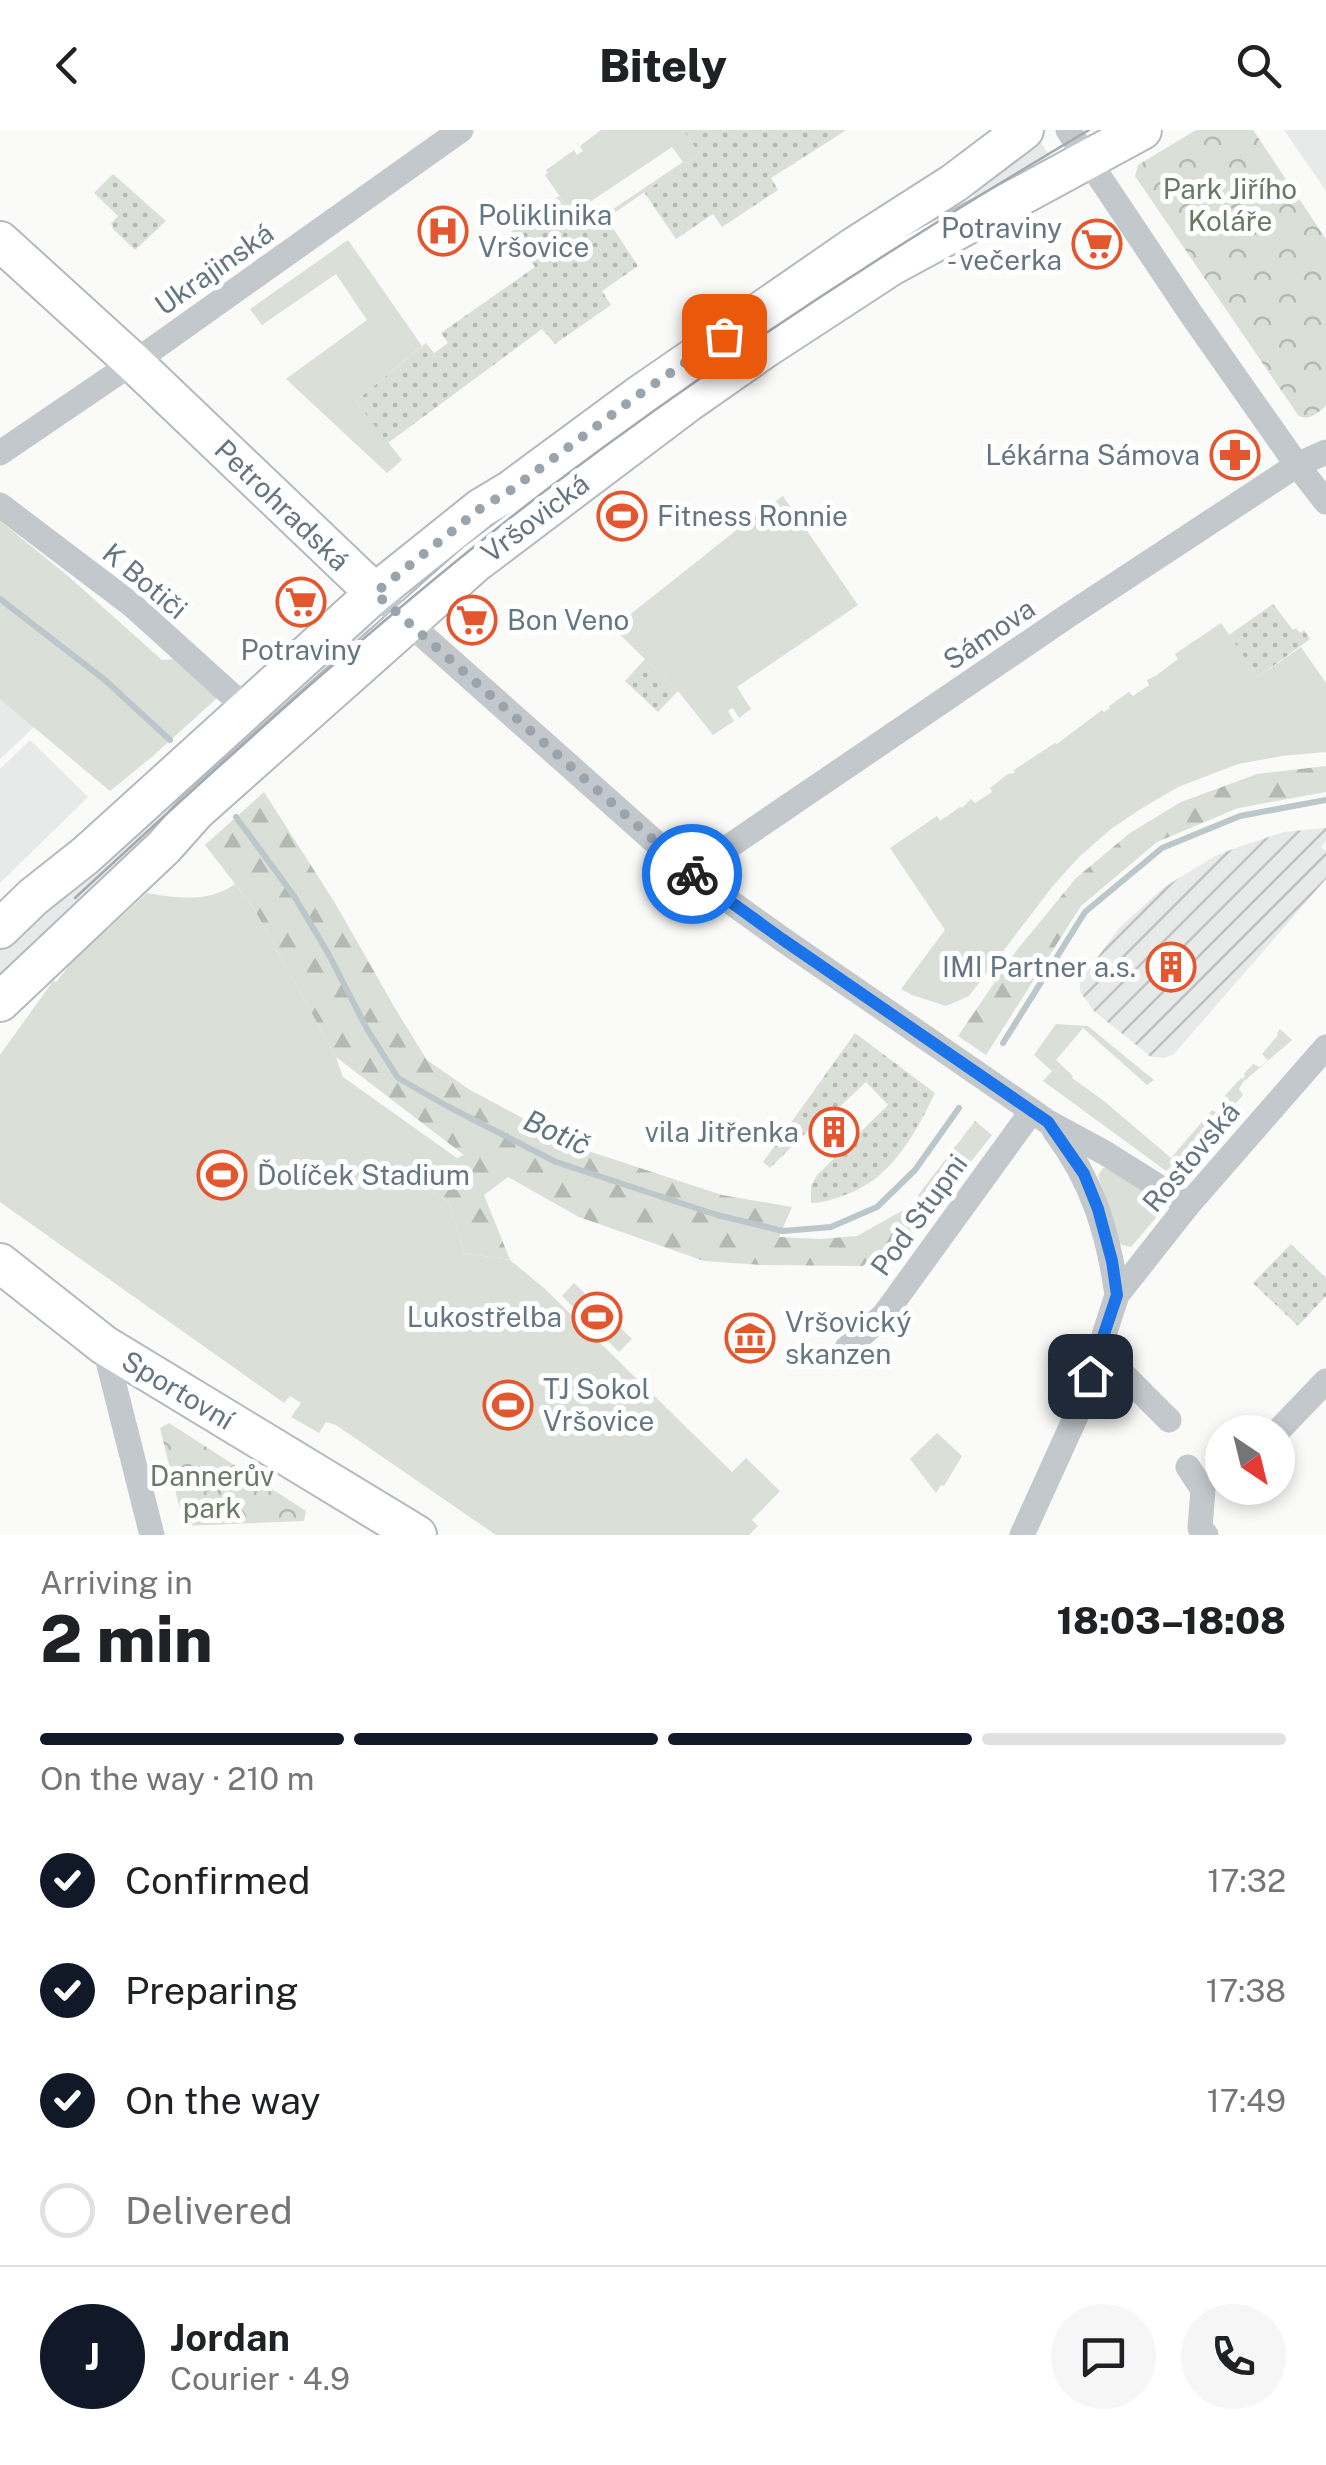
<!DOCTYPE html>
<meta charset="utf-8">
<style>
:root{--surface:#fff;--page:#f6f6f6;--text:#202124;--muted:#757577;--line:#e0e0e0;--accent:#111827}
body{margin:0;font-family:"Public Sans",sans-serif;background:var(--page);color:var(--text);height:100vh;display:flex;flex-direction:column;font-size:38px;white-space:nowrap}
*{box-sizing:border-box;margin:0}
p{font-size:32px;color:var(--muted)}
.icon{flex:none;width:55px;height:55px;fill:none;stroke:currentColor;stroke-width:2;stroke-linecap:round;stroke-linejoin:round}
.map{position:relative;height:1405px;overflow:hidden}
.panel{display:flex;flex-direction:column;background:var(--surface);flex:1}
.panel>*{flex:none}
.needle{width:65px;rotate:145deg}
.controls{position:absolute;left:1205px;top:1285px;display:grid;gap:20px}
.controls a{display:grid;place-items:center;width:90px;height:90px;border-radius:50%;background:var(--surface);box-shadow:0 5px 15px #0003;font-size:50px}
.pin{position:absolute;display:grid;place-items:center;width:85px;height:85px;color:#fff;margin:-42px;border-radius:20px;box-shadow:0 5px 15px #0006}
.courier{position:absolute;display:grid;place-items:center;width:100px;height:100px;margin:-50px;border:8px solid #1a73e8;border-radius:50%;background:#fff;color:#222;box-shadow:0 2px 12px #0007}
.headline em{font-style:normal;font-weight:800}
.headline div{display:flex;flex-direction:column-reverse}
.headline{display:flex;align-items:center;justify-content:space-between;height:170px;padding:0 40px}
h1{font-size:65px;font-weight:800;line-height:75px}
.bar{display:grid;grid-template-columns:repeat(4,1fr);gap:15px 10px;align-content:center;height:120px;padding:0 40px}
.bar i{height:12px;border-radius:8px;background:var(--line)}
.bar .selected{background:var(--accent)}
.bar p{grid-column:span 4}
.line{display:flex;align-items:center;gap:25px;padding:0 40px;border-top:2px solid var(--line)}
.line div{flex:1}
.round{display:grid;place-items:center;flex:none;width:105px;height:105px;border-radius:52px;background:var(--page)}
ol{padding:0 40px;list-style:none}
li{display:flex;align-items:center;gap:30px;height:110px}
li p{margin-inline-start:auto}
li .icon{padding:10px;border-radius:50%;background:var(--accent);color:#fff;stroke-width:4}
li:last-child{color:var(--muted)}
li i{width:55px;height:55px;border:5px solid var(--line);border-radius:50%}
header{display:flex;justify-content:space-between;align-items:center;height:130px;padding:0 40px;background:var(--surface);font-size:45px;font-weight:800}
.map>svg:first-child{display:block}
.built{fill:#e8e9e9}
.industrial{fill:url(#industrial-furrows)}
.grass{fill:#dadfd7;fill-rule:evenodd}
.forest{fill:url(#forest-firs)}
.park{fill:url(#park-crowns)}
.garden{fill:url(#garden-dots)}
.lines{fill:none;stroke-linecap:round;stroke-linejoin:round}
.stream{stroke:#bbc7cb;stroke-width:6}
.secondary-casing{stroke:#b3babf;stroke-width:42}
.street{stroke:#c3c8cc;stroke-width:25}
.secondary{stroke:#fff;stroke-width:38}
.tram{stroke:#a2aab0;stroke-width:2.5}
.done{stroke:#99a4ac;stroke-width:10;stroke-dasharray:0 18}
.route{stroke:#1a73e8;stroke-width:12}
.labels{text-anchor:middle;stroke-width:10;stroke-linejoin:round;paint-order:stroke}
.park-label{font-size:28px;fill:#687a64;stroke:#fff}
.poi-label{font-size:28px;fill:#657683;stroke:#fff;text-anchor:start}
.street-label{font-size:28px;fill:#657683;stroke:#fff}
.water-label{font-size:30px;font-style:italic;fill:#60757c;stroke:#fff}
</style>
<header><svg class="icon" aria-label="back" viewBox="0 0 24 24"><path d="M15 5l-7 7 7 7"/></svg>Bitely<svg class="icon" aria-label="search" viewBox="0 0 24 24"><circle cx="10" cy="10" r="6"/><path d="M15 15l6 6"/></svg></header>
<div class="map">
<svg width="1326" height="1405" viewBox="0 0 1326 1405">
<defs>
<pattern id="industrial-furrows" width="10" height="10" patternUnits="userSpaceOnUse" patternTransform="scale(2.5)"><rect width="10" height="10" fill="#e8e9e9"/><path d="M-1 1l2-2M0 10L10 0M9 11l2-2" fill="none" stroke="#c0c1c2"/></pattern>
<pattern id="forest-firs" width="22" height="20" patternUnits="userSpaceOnUse" patternTransform="scale(2.5)"><rect width="22" height="20" fill="#dadfd7"/><path d="M5 1l3.5 6h-7zM16 11l3.5 6h-7z" fill="#b4b9b4"/></pattern>
<pattern id="park-crowns" width="20" height="18" patternUnits="userSpaceOnUse" patternTransform="scale(2.5)"><rect width="20" height="18" fill="#dadfd7"/><path d="M2 6a3 3 0 1 1 6 0M12 15a3 3 0 1 1 6 0" fill="none" stroke="#b4b9b4"/></pattern>
<pattern id="garden-dots" width="8" height="8" patternUnits="userSpaceOnUse" patternTransform="scale(2.5)"><rect width="8" height="8" fill="#dadfd7"/><path d="M2 2h.1M6 6h.1" fill="none" stroke="#b4b9b4" stroke-width="1.8" stroke-linecap="round"/></pattern>
</defs>
<rect width="100%" height="100%" fill="#fafaf8"/>
<g class="built">
<path d="M1284,0h42v61l-13,-19z"/>
<path d="M1039,9l13,21 -74,42 -10,-17z"/>
<path d="M352,496l17,2 7,9 -327,292 -49,48v-32z"/>
<path d="M0,569l35,27 -35,33z"/>
<path d="M30,610l58,57 -88,86v-114z"/>
</g>
<path class="industrial" d="M1326,698v13l-5,6 5,4v28l-152,175 -9,4 -14,-1 -57,-46 -14,-19v-11l39,-53 44,-40 52,-32 23,-9 46,-15z"/>
<g class="grass">
<path d="M601,0h82l17,24 -115,79 -40,-58 3,-2 -2,-3 28,-20 3,5 6,-4 -3,-5zM672,17l11,15 -98,66 -10,-16z"/>
<path d="M348,110l74,106 -66,55 46,59 -15,13 -101,-94 81,-59 -31,-46 -74,51 -12,-16z"/>
<path d="M783,366l75,109 -121,82 14,22 -12,9 -6,-10 -5,3 6,10 -21,14 -35,-44 -65,-63 145,-115z"/>
<path d="M0,391l68,55 94,84 15,-1 40,39 -64,58 -43,35 -110,-92z"/>
<path d="M1221,493l37,54 43,-30 25,36v69l-44,4 -44,8 -60,23 -39,23 -28,19 -31,27 -28,31 -83,109 -23,10 -34,-11 -11,-6 44,-59 -55,-82 47,-32 3,5 20,-14 2,1 9,-9 4,4 17,-11 -2,-4 18,-14 7,-1 -1,-3 41,-27 2,1 45,-34 2,2 6,-4 -1,-2 20,-14 4,4 16,-11 -2,-5 10,-5 21,-16 -3,-5z"/>
<path d="M235,754l18,23 83,150 7,20 114,81 -25,34 17,10 15,51 46,7 34,28 188,184 14,-14 34,33 -28,29 6,6 -9,9h-253l-160,-110 -10,-3 -7,11 -28,-16 10,-14 -11,-7 -6,7 -284,-201v-147l53,-74 3,1 15,-19 76,-70c30,5 62,10 88,-9z"/>
<path d="M1056,894l32,2 66,54 -7,5 -64,-57 -27,32 17,16 -1,2 32,23 67,57 41,-48 7,4 8,-8 -6,-6 20,-22 2,1 2,-3 -1,-2 9,-10 7,3 8,-7 -6,-6 16,-19 -1,-2 3,-4 12,11 -49,42 -4,7 4,6 -70,81 -130,-95 9,-10 -18,-16z"/>
<path d="M1103,1038h6l51,35v10l-29,34 -9,-2 -4,-4 -20,-66z"/>
<path d="M574,1153l58,56 -13,13 -57,-56z"/>
<path d="M937,1303l25,23 -18,30 -3,-1 -5,8 -26,-34z"/>
</g>
<g class="forest">
<path d="M1326,636v26l-88,16 -81,34 -76,64 -95,149 -28,-19 59,-86 59,-72 54,-45 51,-31 76,-28z"/>
<path d="M264,662l71,111 61,107 31,50 43,30 109,58 143,47 70,12 -13,30 41,2 37,-3 52,-29 66,-86 17,14 -79,100 -51,31 -100,-1 -58,-4 -125,-44 -71,-40 -24,18 26,65 -46,-7 -15,-51 -17,-10 25,-34 7,-3 -128,-98 -83,-150 -48,-62z"/>
</g>
<g class="park">
<path d="M1196,0h57l73,109v167c-9,7 -17,16 -28,9l-163,-239 3,-11z"/>
<path d="M169,1293l137,88 -2,10 -120,5 -24,-98z"/>
</g>
<g class="garden">
<path d="M683,0h162v1l-74,47 7,12 -56,37 -9,-13 -37,25 -32,-47 56,-38z"/>
<path d="M113,44l53,47 -31,29 -23,-22 1,-2 -2,-2 7,-8 -24,-23z"/>
<path d="M559,66l26,36 21,-14 32,48 -36,25 9,14 -56,39 -13,-15 -154,114 -32,-42 70,-58 8,10 14,-10 -7,-10 94,-66 -24,-35z"/>
<path d="M1273,474l20,26 3,-2 4,5 4,-3 6,9 -52,38 -29,-42z"/>
<path d="M645,529l33,32 -20,21 -33,-31z"/>
<path d="M855,903l80,60c-21,43 -45,88 -93,103 -11,4 -20,7 -31,7v-17l6,-11 71,-70 -22,-23 -34,32 -4,-3 -58,57 -7,-6z"/>
<path d="M1291,1114l35,34v18l-28,30 -45,-43z"/>
</g>
<g class="lines">
<g class="stream">
<path d="M0,469l105,81 65,60"/>
<path d="M236,687l58,79 34,57 39,76 31,49 49,28 109,56 161,53 66,16 48,-4 46,-20 38,-37 44,-62"/>
<path d="M1003,913l82,-131 77,-64 78,-32 86,-16"/>
</g>
<g class="secondary-casing">
<g id="secondary">
<path d="M0,111l133,121 242,231"/>
<path d="M0,799l33,-32 53,-42 289,-262 106,-85 30,-18 126,-93 217,-150 100,-64 70,-53"/>
<path d="M0,872l164,-155 32,-36 279,-248 212,-160 77,-54 127,-83 251,-136"/>
<path d="M0,1133l104,82 313,190"/>
</g>
</g>
<g class="street">
<path d="M1068,0l123,184 106,151 29,37"/>
<path d="M0,323l153,-104 308,-219"/>
<path d="M0,375l132,100 115,104"/>
<path d="M375,463l315,280 92,66 266,183 57,31 83,52"/>
<path d="M690,743l379,-258 228,-150 29,-13"/>
<path d="M1054,1000c39,52 54,102 63,165"/>
<path d="M104,1215l48,190"/>
<path d="M847,1218l37,-33 148,-204"/>
<path d="M1098,1219l71,71"/>
<path d="M1277,1302l49,-51"/>
<path d="M1188,1337l15,23 -3,38 6,7"/>
<path d="M1022,1405l60,-132 35,-108 71,-90 138,-158"/>
</g>
<use href="#secondary" class="secondary"/>
<path class="tram" d="M75,768c155,-143 311,-286 479,-414 171,-129 350,-245 535,-354"/>
</g>
<g class="lines">
<path class="done" d="M692,744l-317,-281 106,-85 30,-18 126,-94 87,-60"/>
<path class="route" d="M692,744l90,65 266,183 36,52 14,35 14,52 5,34 -27,81"/>
</g>
<defs>
<g id="hospital-ring" transform="scale(2.5)"><circle r="9.5" fill="#fff" stroke="#e4572e" stroke-width="1.5"/><path d="M-5-5h3v3.5h4V-5h3V5h-3V1.5h-4V5h-3Z" fill="#e4572e"/></g>
<g id="supermarket-ring" transform="scale(2.5)"><circle r="9.5" fill="#fff" stroke="#e4572e" stroke-width="1.5"/><path d="M-6-5.5h2.5l.6 2H6L4.5 2H-2.5L-4.4-4H-6ZM-1.5 3.2a1.3 1.3 0 1 0 .1 0ZM3 3.2a1.3 1.3 0 1 0 .1 0Z" fill="#e4572e"/></g>
<g id="pharmacy-ring" transform="scale(2.5)"><circle r="9.5" fill="#fff" stroke="#e4572e" stroke-width="1.5"/><path d="M-2-6h4v4h4v4h-4v4h-4v-4h-4v-4h4Z" fill="#e4572e"/></g>
<g id="stadium-ring" transform="scale(2.5)"><circle r="9.5" fill="#fff" stroke="#e4572e" stroke-width="1.5"/><path d="M0-5a6.5 5 0 1 0 0 10a6.5 5 0 1 0 0-10ZM-3.5-1.8h7v3.6h-7Z" fill="#e4572e"/></g>
<g id="building-ring" transform="scale(2.5)"><circle r="9.5" fill="#fff" stroke="#e4572e" stroke-width="1.5"/><path d="M-4-6H4V6H1V3H-1V6H-4ZM-2.5-4.3h1.7v1.8h-1.7ZM.8-4.3h1.7v1.8H.8ZM-2.5-1h1.7V.8h-1.7ZM.8-1h1.7V.8H.8Z" fill="#e4572e"/></g>
<g id="museum-ring" transform="scale(2.5)"><circle r="9.5" fill="#fff" stroke="#e4572e" stroke-width="1.5"/><path d="M0-6L6-3V-2H-6V-3ZM-5-1h2V3h-2ZM-1-1h2V3h-2ZM3-1h2V3H3ZM-6 4H6V6H-6Z" fill="#e4572e"/></g>
</defs>
<g fill-rule="evenodd">
<use href="#hospital-ring" x="443" y="101"/>
<use href="#supermarket-ring" x="1097" y="114"/>
<use href="#pharmacy-ring" x="1235" y="325"/>
<use href="#stadium-ring" x="622" y="386"/>
<use href="#supermarket-ring" x="301" y="472"/>
<use href="#supermarket-ring" x="472" y="490"/>
<use href="#building-ring" x="1171" y="837"/>
<use href="#building-ring" x="834" y="1002"/>
<use href="#stadium-ring" x="222" y="1045"/>
<use href="#stadium-ring" x="597" y="1187"/>
<use href="#museum-ring" x="750" y="1208"/>
<use href="#stadium-ring" x="508" y="1275"/>
</g>
<g class="labels">
<g class="park-label">
<text x="1230" y="69">Park Jiřího<tspan x="1230" dy="32">Koláře</tspan></text>
<text x="212" y="1356">Dannerův<tspan x="212" dy="32">park</tspan></text>
</g>
<g class="poi-label">
<text x="478" y="95">Poliklinika<tspan x="478" dy="32">Vršovice</tspan></text>
<text x="1062" y="108" text-anchor="end">Potraviny<tspan x="1062" dy="32">- večerka</tspan></text>
<text x="1200" y="335" text-anchor="end">Lékárna Sámova</text>
<text x="657" y="396">Fitness Ronnie</text>
<text x="507" y="500">Bon Veno</text>
<text x="301" y="530" text-anchor="middle">Potraviny</text>
<text x="1136" y="847" text-anchor="end">IMI Partner a.s.</text>
<text x="799" y="1012" text-anchor="end">vila Jitřenka</text>
<text x="257" y="1055">Ďolíček Stadium</text>
<text x="562" y="1197" text-anchor="end">Lukostřelba</text>
<text x="785" y="1202">Vršovický<tspan x="785" dy="32">skanzen</tspan></text>
<text x="543" y="1269">TJ Sokol<tspan x="543" dy="32">Vršovice</tspan></text>
</g>
<g class="street-label">
<text transform="translate(214 139) rotate(-35)" y="10">Ukrajinská</text>
<text transform="translate(282 375) rotate(44)" y="10">Petrohradská</text>
<text transform="translate(535 388) rotate(-37)" y="10">Vršovická</text>
<text transform="translate(145 451) rotate(40)" y="10">K Botiči</text>
<text transform="translate(989 504) rotate(-34)" y="10">Sámova</text>
<text transform="translate(1191 1027) rotate(-50)" y="10">Rostovská</text>
<text transform="translate(919 1085) rotate(-54)" y="10">Pod Stupni</text>
<text transform="translate(178 1260) rotate(31)" y="10">Sportovní</text>
</g>
<g class="water-label">
<text transform="translate(557 1003) rotate(24)" y="10">Botič</text>
</g>
</g>
</svg>
<div class="controls">
<a><svg class="needle" viewBox="-14 -14 28 28"><path d="M0-13l5 13h-10z" fill="#e53935"/><path d="M0 13l5-13h-10z" fill="#757577"/></svg></a>
</div>
<div class="pin" style="left:724px;top:206px;background:#ea580c"><svg class="icon" aria-label="bag" viewBox="0 0 24 24"><path d="M5 8h14l-1 12H6zM9 8a3 3 0 0 1 6 0"/></svg></div>
<div class="pin" style="left:1090px;top:1246px;background:#1f2937"><svg class="icon" aria-label="home" viewBox="0 0 24 24"><path d="M3 11l9-7 9 7M6 9v11h12V9"/></svg></div>
<div class="courier" style="left:692px;top:744px"><svg class="icon" aria-label="bike" viewBox="0 0 24 24"><circle cx="6" cy="16" r="4"/><circle cx="18" cy="16" r="4"/><path d="M6 16l4-8h5l3 8M10 8l3 8H6M13 5h3"/></svg></div>
</div>
<section class="panel">
<div class="headline"><div><h1>2 min</h1><p>Arriving in</p></div><em>18:03–18:08</em></div>
<div class="bar"><i class="selected"></i><i class="selected"></i><i class="selected"></i><i></i><p>On the way · 210 m</p></div>
<ol>
<li><svg class="icon" aria-label="check" viewBox="0 0 24 24"><path d="M5 12l5 5 9-10"/></svg>Confirmed<p>17:32</p></li>
<li><svg class="icon" aria-label="check" viewBox="0 0 24 24"><path d="M5 12l5 5 9-10"/></svg>Preparing<p>17:38</p></li>
<li><svg class="icon" aria-label="check" viewBox="0 0 24 24"><path d="M5 12l5 5 9-10"/></svg>On the way<p>17:49</p></li>
<li><i></i>Delivered</li>
</ol>
<div class="line" style="height:180px"><b class="round" style="background:var(--accent);color:#fff">J</b><div><b>Jordan</b><p>Courier · 4.9</p></div><a class="round"><svg class="icon" aria-label="chat" viewBox="0 0 24 24"><path d="M4 5h16v11H9l-5 4z"/></svg></a><a class="round"><svg class="icon" aria-label="phone" viewBox="0 0 24 24"><path d="M5 4h4l2 5-3 2q2 4 5 5l2-3 5 2v4C11 20 4 13 5 4z"/></svg></a></div>
</section>
